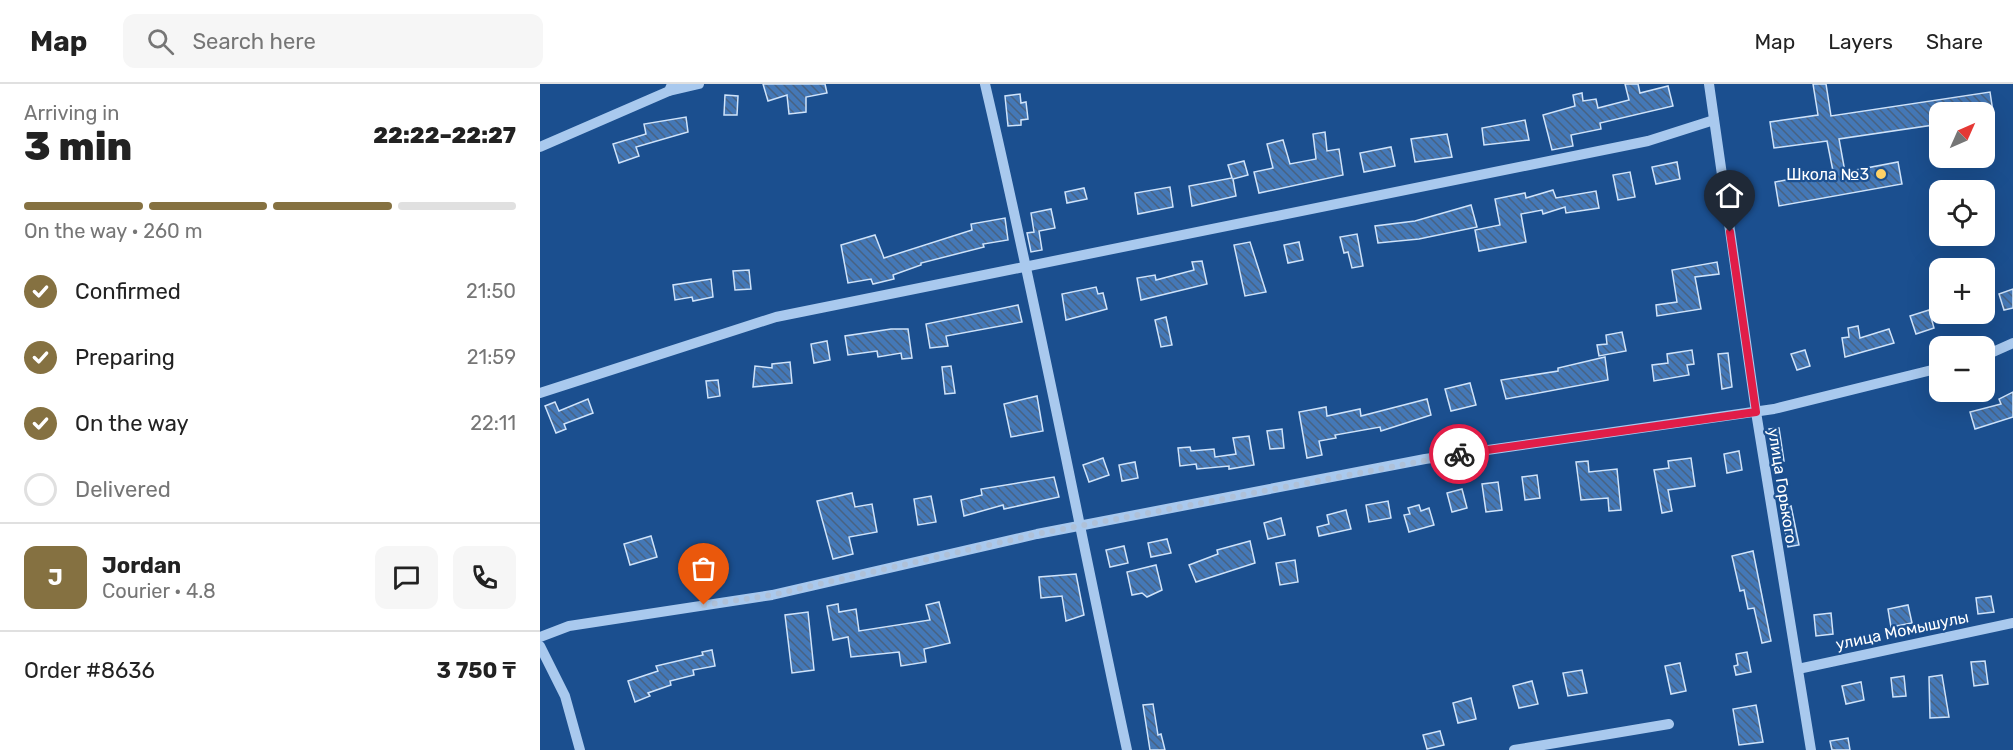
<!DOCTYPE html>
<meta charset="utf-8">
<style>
:root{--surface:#fff;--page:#f6f6f6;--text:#222;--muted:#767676;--line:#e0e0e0;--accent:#857141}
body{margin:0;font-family:Rubik,sans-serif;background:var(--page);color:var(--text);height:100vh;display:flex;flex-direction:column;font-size:22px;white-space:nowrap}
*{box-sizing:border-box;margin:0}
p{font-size:20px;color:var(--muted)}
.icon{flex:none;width:33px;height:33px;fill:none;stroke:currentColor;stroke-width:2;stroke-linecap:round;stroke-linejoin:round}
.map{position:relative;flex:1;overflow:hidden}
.side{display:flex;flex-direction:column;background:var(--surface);width:540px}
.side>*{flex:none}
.needle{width:39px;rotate:45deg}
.tools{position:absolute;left:1389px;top:18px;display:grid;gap:12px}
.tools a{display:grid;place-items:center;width:66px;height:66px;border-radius:12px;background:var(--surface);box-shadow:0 6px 24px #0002;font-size:30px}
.pin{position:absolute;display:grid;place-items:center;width:51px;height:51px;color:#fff;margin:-62px -26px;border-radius:50% 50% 50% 0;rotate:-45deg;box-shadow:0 0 6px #0007}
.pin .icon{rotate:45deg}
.courier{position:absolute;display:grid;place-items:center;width:60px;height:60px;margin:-30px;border:4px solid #e11d48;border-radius:50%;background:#fff;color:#222;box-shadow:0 2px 8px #0007}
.head em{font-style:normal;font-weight:800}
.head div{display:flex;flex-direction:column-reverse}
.head{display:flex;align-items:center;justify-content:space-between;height:102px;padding:0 24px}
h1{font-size:39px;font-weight:800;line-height:45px}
.bar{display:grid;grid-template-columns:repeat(4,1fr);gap:9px 6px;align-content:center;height:72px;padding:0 24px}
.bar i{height:8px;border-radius:4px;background:var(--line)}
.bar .current{background:var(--accent)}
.bar p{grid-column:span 4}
.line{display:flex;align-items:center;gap:15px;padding:0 24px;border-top:2px solid var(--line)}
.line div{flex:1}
.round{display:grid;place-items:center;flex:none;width:63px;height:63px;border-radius:12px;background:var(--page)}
ol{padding:0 24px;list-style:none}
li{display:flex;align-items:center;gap:18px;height:66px}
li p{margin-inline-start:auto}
li .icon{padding:6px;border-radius:50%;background:var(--accent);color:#fff;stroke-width:4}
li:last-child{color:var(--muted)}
li i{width:33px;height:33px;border:3px solid var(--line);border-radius:50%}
header{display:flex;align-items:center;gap:36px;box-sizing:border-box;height:84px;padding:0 30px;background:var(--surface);border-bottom:2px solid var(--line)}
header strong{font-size:28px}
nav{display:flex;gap:33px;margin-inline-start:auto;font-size:21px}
.search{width:420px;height:54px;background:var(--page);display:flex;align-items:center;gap:15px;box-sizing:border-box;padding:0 21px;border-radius:12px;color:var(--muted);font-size:22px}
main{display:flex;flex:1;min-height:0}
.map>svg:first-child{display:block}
.building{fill:url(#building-back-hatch);stroke:#cfe3fa;stroke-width:1.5}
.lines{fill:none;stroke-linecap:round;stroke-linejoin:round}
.minor{stroke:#a9c9ee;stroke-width:10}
.done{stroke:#afc1d8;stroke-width:6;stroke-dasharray:0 10.8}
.route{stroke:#e11d48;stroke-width:8}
.poi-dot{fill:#ffd166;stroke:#1b4f8f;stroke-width:2}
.labels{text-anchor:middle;stroke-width:4.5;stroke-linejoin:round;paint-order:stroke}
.poi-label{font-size:16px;fill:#fff;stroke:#1b4f8f;text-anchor:end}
.street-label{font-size:16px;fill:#fff;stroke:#1b4f8f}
</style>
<header>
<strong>Map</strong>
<div class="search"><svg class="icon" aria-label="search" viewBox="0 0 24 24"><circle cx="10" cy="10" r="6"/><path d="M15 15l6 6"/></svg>Search here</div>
<nav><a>Map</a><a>Layers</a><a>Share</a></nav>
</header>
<main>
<section class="side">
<div class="head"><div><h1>3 min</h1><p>Arriving in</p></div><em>22:22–22:27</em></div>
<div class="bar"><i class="current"></i><i class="current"></i><i class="current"></i><i></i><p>On the way · 260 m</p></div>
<ol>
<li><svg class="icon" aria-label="check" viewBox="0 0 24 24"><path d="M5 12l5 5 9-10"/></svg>Confirmed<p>21:50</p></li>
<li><svg class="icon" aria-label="check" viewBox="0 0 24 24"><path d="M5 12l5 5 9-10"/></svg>Preparing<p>21:59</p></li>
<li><svg class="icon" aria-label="check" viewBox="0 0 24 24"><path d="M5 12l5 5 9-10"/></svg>On the way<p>22:11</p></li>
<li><i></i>Delivered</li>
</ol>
<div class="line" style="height:108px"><b class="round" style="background:var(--accent);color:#fff">J</b><div><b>Jordan</b><p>Courier · 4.8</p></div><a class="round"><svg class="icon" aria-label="chat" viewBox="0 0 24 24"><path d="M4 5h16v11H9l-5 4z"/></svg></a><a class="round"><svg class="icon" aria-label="phone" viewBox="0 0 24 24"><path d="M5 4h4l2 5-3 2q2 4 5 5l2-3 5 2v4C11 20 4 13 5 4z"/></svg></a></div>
<div class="line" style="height:78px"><div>Order #8636</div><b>3 750 ₸</b></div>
</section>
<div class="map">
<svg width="1473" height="666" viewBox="0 0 1473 666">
<defs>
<pattern id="building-back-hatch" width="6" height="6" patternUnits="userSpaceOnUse" patternTransform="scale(1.5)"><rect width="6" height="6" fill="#4478b7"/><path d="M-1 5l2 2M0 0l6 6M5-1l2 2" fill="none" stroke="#486282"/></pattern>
</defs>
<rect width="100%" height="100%" fill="#1b4f8f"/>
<g class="building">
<path d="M223,0h62l2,9 -21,4v15l-17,2 -2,-19 -19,6z"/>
<path d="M1085,0h13l2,9 28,-7 5,20 -73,17 1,6 -30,6 2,11 -21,4 -9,-35 32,-9 -2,-11 9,-2 1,8 13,-2 2,9 31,-8z"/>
<path d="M1273,0h13l5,32 159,-24 3,20h-53v12l-101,15 6,33 53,-10 4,22 -123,22 -4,-24 58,-11 -6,-30 -53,7 -4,-26 48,-7z"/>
<path d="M480,10l1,9 5,-1 2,17 -7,1v5l-13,1 -3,-30z"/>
<path d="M185,11l13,1 -1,19h-13z"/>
<path d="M146,33l2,15 -52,15 3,9 -20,7 -6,-19 33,-10 -2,-10z"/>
<path d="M985,36l4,20 -45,5 -2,-17z"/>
<path d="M785,48l2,19 12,-2 4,26 -84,18 -5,-21 19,-4 -6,-24 16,-4 7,24 26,-5 -3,-25z"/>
<path d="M907,50l5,23 -37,5 -4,-23z"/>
<path d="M851,63l4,19 -31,6 -4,-19z"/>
<path d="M704,77l4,14 -15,4 3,17 -44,10 -3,-20 43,-8 -4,-13z"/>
<path d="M1137,78l3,17 -24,5 -4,-17z"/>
<path d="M1090,88l5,25 -17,3 -5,-25z"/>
<path d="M630,103l3,20 -35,7 -3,-21z"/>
<path d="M544,104l3,11 -20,4 -2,-11z"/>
<path d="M1013,106l3,8 40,-7 3,17 -33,5 -1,-6 -22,7 -1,-4 -21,4 5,28 -47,9 -4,-21 25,-5 -5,-26 30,-6 1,5z"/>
<path d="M931,121l6,22 -58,12 -41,4 -3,-17 40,-5z"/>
<path d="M511,125l4,19 -16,3 3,19 -11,2 -4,-19 7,-1 -3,-19z"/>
<path d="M465,134l3,22 -25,4 1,3 -63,16v2l-28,10 1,4 -21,5 -2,-5 -23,4 -7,-38 34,-10 9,23 88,-28 -1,-6z"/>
<path d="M817,150l6,32 -11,2 -4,-16 -4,1 -4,-16z"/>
<path d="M710,158l16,50 -21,4 -11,-51z"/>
<path d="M759,158l4,18 -15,3 -4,-18z"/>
<path d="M662,177l5,23 -66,16 -4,-22 18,-3 1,5 38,-10 -2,-8z"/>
<path d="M1177,178l2,12 -24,3 6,32 -44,7 -1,-11 21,-3 -5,-32z"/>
<path d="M209,186l2,19 -16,1 -2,-19z"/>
<path d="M171,195l2,18 -20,4 -1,-4 -17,3 -2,-15z"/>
<path d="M556,203l2,7 5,-1 4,16 -41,11 -4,-26z"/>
<path d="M1473,205v19l-9,2 -5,-16z"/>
<path d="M478,221l4,17 -76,14 2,10 -18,2 -4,-24z"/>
<path d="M1389,226l5,18 -18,6 -6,-18z"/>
<path d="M626,233l6,28 -11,2 -6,-27z"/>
<path d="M1318,242l2,12 29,-9 5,14 -49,14 -3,-19 7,-1 -1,-9z"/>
<path d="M351,245h17l4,29 -10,1 -1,-6 -23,4 -1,-6 -29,4 -3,-19z"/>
<path d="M1082,248l4,19 -27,5 -2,-11 10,-1 -1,-9z"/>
<path d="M287,257l3,19 -16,3 -3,-19z"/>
<path d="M1152,266l2,14 -7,1 2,10 -35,6 -2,-16 16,-2 -1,-9z"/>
<path d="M1265,266l5,16 -13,4 -6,-16z"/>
<path d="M1188,269l4,34 -10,2 -4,-35z"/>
<path d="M1065,273l3,23 -102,19 -5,-19 57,-9v-3z"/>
<path d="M250,278l2,21 -39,4 2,-21 17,2v-4z"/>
<path d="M411,282l4,27 -10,1 -3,-27z"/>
<path d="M178,296l2,16 -12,2 -2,-17z"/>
<path d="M930,299l6,22 -25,6 -6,-22z"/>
<path d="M1473,308v25l-38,12 -5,-17 31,-8 -2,-5z"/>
<path d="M497,312l6,35 -32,6 -7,-33z"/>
<path d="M48,315l5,14 -29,11 2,5 -10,4 -11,-27 10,-4 4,9z"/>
<path d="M887,315l4,16 -50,16 -1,-4 -45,8 1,3 -17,3 3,14 -15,3 -8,-46 27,-5 1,9 33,-7 1,7z"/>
<path d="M1239,344l5,33 -10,1 -5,-33z"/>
<path d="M742,345l2,19 -14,1 -3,-18z"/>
<path d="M709,352l5,29 -25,4v-3l-32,3 -1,-5 -16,2 -2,-18 12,-1 1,4 23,-2 1,8 21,-3 -3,-16z"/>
<path d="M1199,367l3,19 -15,3 -3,-19z"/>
<path d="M563,374l6,17 -20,7 -6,-17z"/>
<path d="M1151,374l4,28 -27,4 4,21 -10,2 -8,-43 15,-2 -1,-7z"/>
<path d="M1048,377l1,11 28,-3 4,41 -12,1 -1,-13 -27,2 -5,-38z"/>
<path d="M595,378l3,16 -16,3 -3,-16z"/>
<path d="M997,391l3,23 -15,2 -3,-23z"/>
<path d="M514,393l5,20 -55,12 -1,-4 -39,11 -3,-16 21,-5 -1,-6z"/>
<path d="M958,398l4,28 -16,2 -4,-28z"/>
<path d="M922,405l5,19 -15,4 -5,-19z"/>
<path d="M312,409l3,14 17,-3 5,28 -28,5 4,17 -20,5 -16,-58z"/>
<path d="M391,412l5,26 -18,3 -4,-26z"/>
<path d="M848,417l3,17 -22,4 -3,-17z"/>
<path d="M879,421l2,6 8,-3 5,17 -25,7 -5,-17 6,-1 -2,-6z"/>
<path d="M1251,422l8,39 -11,2 -7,-39z"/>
<path d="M806,426l5,19 -32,7 -2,-9 12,-3 -2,-9z"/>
<path d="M741,434l4,17 -17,4 -4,-16z"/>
<path d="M111,452l6,21 -27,8 -6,-21z"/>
<path d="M627,455l4,14 -20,4 -3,-14z"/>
<path d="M710,457l5,22 -59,19 -7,-17 29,-11 -1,-4z"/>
<path d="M584,462l4,17 -18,4 -4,-17z"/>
<path d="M1213,467l18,90 -9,2 -8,-35 -6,1 -4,-19 -4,1 -8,-35z"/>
<path d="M755,476l3,22 -18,3 -4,-22z"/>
<path d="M616,481l6,25 -15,7 -5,-4 -10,2 -5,-23z"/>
<path d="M536,490l8,41 -18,6 -4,-25 -21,2 -2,-21z"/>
<path d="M1451,512l3,16 -16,2 -2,-16z"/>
<path d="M399,518l11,41 -26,6 2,13 -25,4 -2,-14 -48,5 -3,-20 -15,3 -6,-34 11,-2 1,8 17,-3 3,22 71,-11 -4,-15z"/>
<path d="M1368,521l4,18 -21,4 -3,-18z"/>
<path d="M268,528l6,58 -22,3 -7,-58z"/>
<path d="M1291,529l2,21 -17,2 -2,-21z"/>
<path d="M172,566l3,16 -22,4 1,5 -24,6 1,4 -23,8 2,3 -15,6 -7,-21 30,-10 -2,-5 47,-11 -1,-3z"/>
<path d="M1207,568l4,20 -15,3 -2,-9 4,-1 -2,-11z"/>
<path d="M1445,577l3,23 -14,2 -3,-24z"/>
<path d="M1140,579l6,28 -15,3 -6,-28z"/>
<path d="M1042,586l5,23 -19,3 -5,-23z"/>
<path d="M1402,591l7,42 -19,1 -1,-41z"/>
<path d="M1364,592l2,20 -13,1 -2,-19z"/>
<path d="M992,597l6,23 -19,4 -6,-22z"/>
<path d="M1321,598l3,18 -18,4 -4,-18z"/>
<path d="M931,614l5,21 -18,4 -5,-20z"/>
<path d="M613,620l5,31 3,-1 4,16h-15l-7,-45z"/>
<path d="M1216,621l7,37 -24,3 -6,-36z"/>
<path d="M900,647l4,14 -17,4 -4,-14z"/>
<path d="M1308,654l2,12h-18l-2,-9z"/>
</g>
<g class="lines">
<g class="minor">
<path d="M445,0c52,221 94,444 142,666"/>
<path d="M1169,0l47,328 55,338"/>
<path d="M129,7l30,-7"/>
<path d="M0,63l129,-56 3,-7"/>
<path d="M1444,272l29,-13"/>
<path d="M0,309l236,-76 872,-176 66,-21"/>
<path d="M0,553l29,-11 203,-31 265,-61 388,-75 349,-50 166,-41"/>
<path d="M0,562l25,50 15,54"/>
<path d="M1258,585l215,-46"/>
<path d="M974,666l155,-26"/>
</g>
</g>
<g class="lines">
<path class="done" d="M164,521l68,-10 265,-61 422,-80"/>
<path class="route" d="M919,370l297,-42 -26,-180"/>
</g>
<circle class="poi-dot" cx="1341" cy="90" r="6"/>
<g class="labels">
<g class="poi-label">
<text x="1329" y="96">Школа №3</text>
</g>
<g class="street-label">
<text transform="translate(1243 402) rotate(81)" y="6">улица Горького</text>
<text transform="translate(1362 546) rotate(-12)" y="6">улица Момышулы</text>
</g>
</g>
</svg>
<div class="tools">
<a><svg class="needle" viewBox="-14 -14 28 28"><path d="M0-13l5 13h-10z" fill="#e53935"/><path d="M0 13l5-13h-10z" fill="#767676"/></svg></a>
<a><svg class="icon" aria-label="locate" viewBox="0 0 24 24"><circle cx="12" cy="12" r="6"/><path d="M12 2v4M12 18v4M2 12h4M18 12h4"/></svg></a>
<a>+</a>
<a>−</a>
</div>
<div class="pin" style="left:164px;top:521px;background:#ea580c"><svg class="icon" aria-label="bag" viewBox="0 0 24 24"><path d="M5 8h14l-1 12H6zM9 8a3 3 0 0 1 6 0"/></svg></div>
<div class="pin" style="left:1190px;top:148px;background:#1f2937"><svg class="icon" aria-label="home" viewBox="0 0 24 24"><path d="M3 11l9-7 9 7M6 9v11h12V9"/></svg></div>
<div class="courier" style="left:919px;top:370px"><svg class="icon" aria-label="bike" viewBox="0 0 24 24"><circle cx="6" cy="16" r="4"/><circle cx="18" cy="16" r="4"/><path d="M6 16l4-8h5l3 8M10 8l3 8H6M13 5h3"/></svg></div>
</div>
</main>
